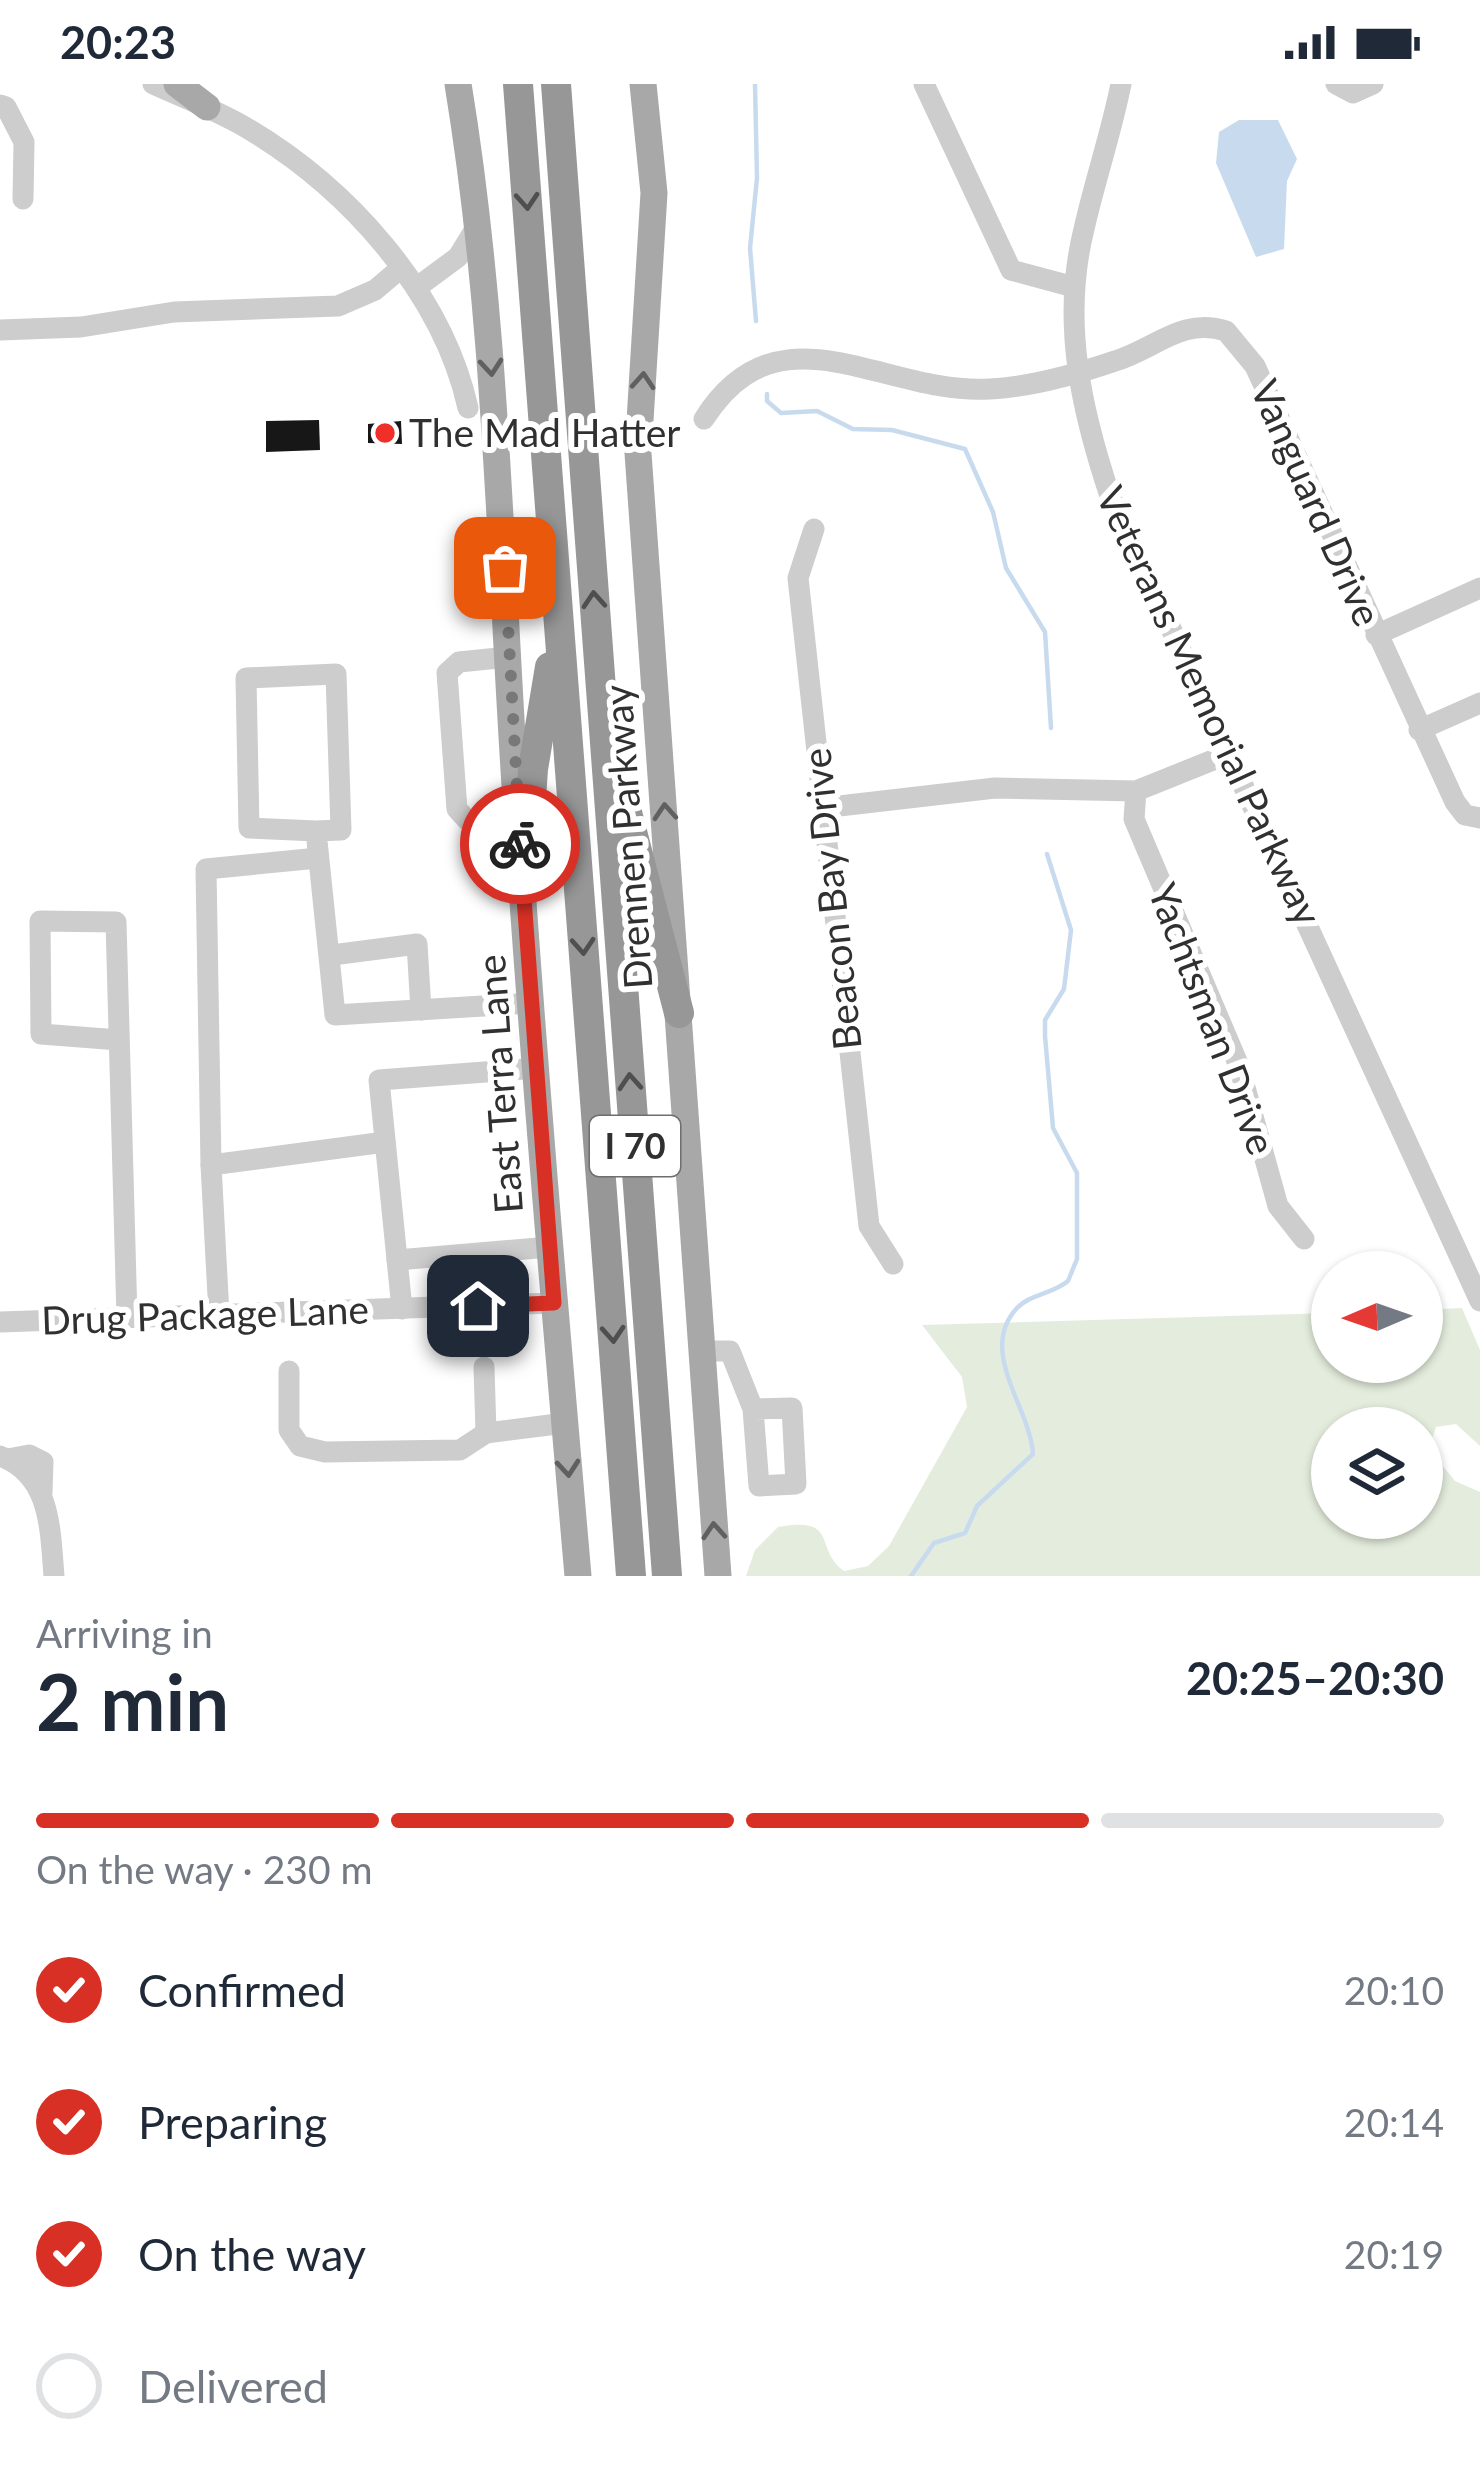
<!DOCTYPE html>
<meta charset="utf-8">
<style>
:root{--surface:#fff;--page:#f2f2f3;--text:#1f2937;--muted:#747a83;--line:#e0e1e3;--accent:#d93025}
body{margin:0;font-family:Lato,sans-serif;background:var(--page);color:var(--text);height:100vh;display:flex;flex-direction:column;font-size:45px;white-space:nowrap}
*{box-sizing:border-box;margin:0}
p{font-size:39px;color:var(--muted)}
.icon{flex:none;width:66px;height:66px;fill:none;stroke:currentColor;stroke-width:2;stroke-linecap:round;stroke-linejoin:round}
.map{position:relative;height:1492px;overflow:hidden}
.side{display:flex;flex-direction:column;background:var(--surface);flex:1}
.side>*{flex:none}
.needle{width:78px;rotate:268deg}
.controls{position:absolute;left:1311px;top:1167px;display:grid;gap:24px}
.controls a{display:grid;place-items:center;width:132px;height:132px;border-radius:50%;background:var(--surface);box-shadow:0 3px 9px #0004;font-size:60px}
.pin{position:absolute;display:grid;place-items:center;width:102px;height:102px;color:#fff;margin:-51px;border-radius:24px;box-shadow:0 6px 18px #0006}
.courier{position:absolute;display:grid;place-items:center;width:120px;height:120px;margin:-60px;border:9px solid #d93025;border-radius:50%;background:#fff;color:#222;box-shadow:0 3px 15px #0007}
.headline em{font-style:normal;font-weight:700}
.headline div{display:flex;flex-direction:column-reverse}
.headline{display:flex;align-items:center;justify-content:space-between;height:204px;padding:0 36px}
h1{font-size:78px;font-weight:700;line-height:90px}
.bar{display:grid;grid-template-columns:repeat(4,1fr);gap:18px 12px;align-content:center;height:144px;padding:0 36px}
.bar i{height:15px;border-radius:9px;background:var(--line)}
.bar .current{background:var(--accent)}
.bar p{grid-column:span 4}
ol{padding:0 36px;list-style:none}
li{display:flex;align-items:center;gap:36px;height:132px}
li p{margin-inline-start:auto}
li .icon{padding:12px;border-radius:50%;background:var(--accent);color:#fff;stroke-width:4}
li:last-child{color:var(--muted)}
li i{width:66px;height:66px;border:6px solid var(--line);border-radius:50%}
.status{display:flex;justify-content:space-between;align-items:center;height:84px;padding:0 60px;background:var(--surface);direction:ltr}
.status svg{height:33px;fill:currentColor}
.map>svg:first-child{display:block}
.green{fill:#e4eddd;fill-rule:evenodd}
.water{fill:#c8dbee}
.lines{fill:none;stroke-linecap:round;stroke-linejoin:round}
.stream{stroke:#c8dbee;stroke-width:4.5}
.building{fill:#171717}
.minor{stroke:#cdcdcd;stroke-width:21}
.major{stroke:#a8a8a8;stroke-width:27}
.highway{stroke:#979797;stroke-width:30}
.oneway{stroke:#4f4f4f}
.oneway2{stroke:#606060}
.done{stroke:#787878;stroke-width:12;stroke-dasharray:0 21.6}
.route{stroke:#d93025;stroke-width:15}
.poi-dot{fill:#f03028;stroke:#fff;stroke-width:4.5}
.labels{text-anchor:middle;stroke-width:12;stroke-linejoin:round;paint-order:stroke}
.shield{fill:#fff;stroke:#6e6e6e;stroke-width:3}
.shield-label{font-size:36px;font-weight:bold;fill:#303030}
.poi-label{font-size:39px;fill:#303030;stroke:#fff;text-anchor:start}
.street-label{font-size:39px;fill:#303030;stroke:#fff}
</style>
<div class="status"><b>20:23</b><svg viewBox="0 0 49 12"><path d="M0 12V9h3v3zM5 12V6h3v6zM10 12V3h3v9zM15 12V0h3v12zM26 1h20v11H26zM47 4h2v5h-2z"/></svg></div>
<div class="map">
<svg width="1480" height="1492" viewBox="0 0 1480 1492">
<rect width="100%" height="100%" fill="#fff"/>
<path class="green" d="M1462,1224l18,42v96l-24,-22 -20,3 -7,22 26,32 25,11v84h-734l9,-26 23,-23c62,-11 35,21 66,44l24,-5 21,-20 78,-139 -5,-30 -40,-52 410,-12v49h90v-52zM1332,1344h90v90h-90z"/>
<path class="water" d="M1239,36h39l19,39 -10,22 -3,68 -28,8 -40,-94 3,-31z"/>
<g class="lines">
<g class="stream">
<path d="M755,0l2,94 -7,70 6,73"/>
<path d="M767,310v7l14,12 36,-2 36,18 39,1 73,19 28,63 13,56 39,64 6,96"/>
<path d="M911,1492l23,-33 31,-10 12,-27 56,-52c-3,-47 -56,-103 -16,-146 13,-14 36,-14 51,-27l9,-22v-86l-24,-45 -8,-92v-16l19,-31 7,-59 -24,-76"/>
</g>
</g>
<g class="building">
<path d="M319,336l1,30 -54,2v-31z"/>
<path d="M401,337l1,23 -34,-1v-19z"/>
</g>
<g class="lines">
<g class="minor">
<path d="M153,0c31,14 63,26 92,43 101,59 197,164 223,281"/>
<path d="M924,0l87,186 63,17"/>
<path d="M1121,0c-10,50 -26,96 -37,145 -23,92 -3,180 26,267l370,805"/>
<path d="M1336,0l17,9 20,-9"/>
<path d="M0,21l6,2 18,35 -1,57"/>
<path d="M416,204l42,-31 19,-31"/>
<path d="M0,246l81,-3 93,-15 164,-6 37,-16 26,-22"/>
<path d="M704,335c75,-119 181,-23 286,-30 40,-2 87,-15 125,-28 40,-12 67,-44 111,-30l29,35 200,436 10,13 15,3"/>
<path d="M814,445l-16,49 71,648 24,38"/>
<path d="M1376,551l104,-47"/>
<path d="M508,573l-49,5 -12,11 10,136 10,11 50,1"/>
<path d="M1419,646l61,-27"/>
<path d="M1136,707l-2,28 105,247 39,140 26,33"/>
<path d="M822,724l173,-20 141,3 92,-37"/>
<path d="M316,747l-67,-3 -3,-150 90,-4 5,156 -25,1 19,184 198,-12"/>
<path d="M332,871l85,-11 4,66"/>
<path d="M119,956l-78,-6 -1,-113 76,1 11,396"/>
<path d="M211,1081l-5,-296 112,-11"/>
<path d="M397,1176l153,-13"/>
<path d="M402,1225l-23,-229 159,-12"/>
<path d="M219,1231l-8,-150 174,-23"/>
<path d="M0,1238l554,-19"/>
<path d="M702,1267h28l23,58 6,77 37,-2 -4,-76 -39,1"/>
<path d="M484,1283l2,66"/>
<path d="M289,1287v59l11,16 25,6 135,-2 26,-17 79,-10"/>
<path d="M0,1372c51,19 50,72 54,120"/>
<path d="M8,1375l21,-4 14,7 -1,31"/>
</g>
<g class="major">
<path d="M177,0l30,23"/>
<path d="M458,0c40,243 42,487 59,732 17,253 39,507 61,760"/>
<path d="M643,0l11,109 -16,260 80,1123"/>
</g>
<g class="highway">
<path d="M518,0l113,1492"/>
<path d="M556,0l111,1492"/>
<path d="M623,713l56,216"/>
<path d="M525,806l8,-121 17,-102"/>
</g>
</g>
<defs><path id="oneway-chevron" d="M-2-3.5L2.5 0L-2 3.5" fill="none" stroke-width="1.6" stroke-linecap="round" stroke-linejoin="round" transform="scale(3)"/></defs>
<g class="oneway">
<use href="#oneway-chevron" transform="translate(527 117) rotate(86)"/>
<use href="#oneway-chevron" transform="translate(594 516) rotate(-94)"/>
<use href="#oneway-chevron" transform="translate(583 862) rotate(86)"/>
<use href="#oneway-chevron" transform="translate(630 998) rotate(-94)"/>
<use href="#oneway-chevron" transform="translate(613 1250) rotate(86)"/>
</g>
<g class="oneway2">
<use href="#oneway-chevron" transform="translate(491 283) rotate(85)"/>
<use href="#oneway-chevron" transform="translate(643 297) rotate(-86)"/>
<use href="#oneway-chevron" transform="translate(665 728) rotate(-94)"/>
<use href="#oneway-chevron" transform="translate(568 1384) rotate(85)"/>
<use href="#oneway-chevron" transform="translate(714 1447) rotate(-94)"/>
</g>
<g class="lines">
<path class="done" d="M505,484l15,276"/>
<path class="route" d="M478,1222l76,-3 -34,-459"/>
</g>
<circle class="poi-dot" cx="385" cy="349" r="12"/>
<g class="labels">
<rect class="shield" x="590" y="1032" width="90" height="60" rx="9"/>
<g class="shield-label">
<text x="635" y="1075">I 70</text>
</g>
<g class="poi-label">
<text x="409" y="363">The Mad Hatter</text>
</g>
<g class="street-label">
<text transform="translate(1316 419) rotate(66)" y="14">Vanguard Drive</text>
<text transform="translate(1209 622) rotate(65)" y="14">Veterans Memorial Parkway</text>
<text transform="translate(628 753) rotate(-94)" y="14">Drennen Parkway</text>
<text transform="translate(832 815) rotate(-96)" y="14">Beacon Bay Drive</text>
<text transform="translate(1212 935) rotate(69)" y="14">Yachtsman Drive</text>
<text transform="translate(500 1000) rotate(-94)" y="14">East Terra Lane</text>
<text transform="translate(205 1231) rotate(-2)" y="14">Drug Package Lane</text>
</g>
</g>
</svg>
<div class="controls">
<a><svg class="needle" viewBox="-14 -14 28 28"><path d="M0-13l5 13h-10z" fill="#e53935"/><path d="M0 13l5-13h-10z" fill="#747a83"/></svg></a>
<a><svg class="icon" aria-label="layers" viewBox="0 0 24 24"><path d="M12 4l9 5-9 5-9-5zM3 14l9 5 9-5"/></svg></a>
</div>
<div class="pin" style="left:505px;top:484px;background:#ea580c"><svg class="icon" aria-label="bag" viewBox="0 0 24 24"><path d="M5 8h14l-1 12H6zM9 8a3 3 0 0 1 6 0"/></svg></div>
<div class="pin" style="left:478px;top:1222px;background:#1f2937"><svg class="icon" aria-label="home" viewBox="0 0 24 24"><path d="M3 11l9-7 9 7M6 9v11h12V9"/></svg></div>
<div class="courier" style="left:520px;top:760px"><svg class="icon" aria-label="bike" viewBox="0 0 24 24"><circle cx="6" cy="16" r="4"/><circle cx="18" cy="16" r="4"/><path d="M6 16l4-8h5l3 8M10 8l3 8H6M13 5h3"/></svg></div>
</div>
<section class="side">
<div class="headline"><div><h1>2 min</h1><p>Arriving in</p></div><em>20:25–20:30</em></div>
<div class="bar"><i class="current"></i><i class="current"></i><i class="current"></i><i></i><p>On the way · 230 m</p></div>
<ol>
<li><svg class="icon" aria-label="check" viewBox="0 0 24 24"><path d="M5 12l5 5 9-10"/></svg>Confirmed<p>20:10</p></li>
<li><svg class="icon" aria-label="check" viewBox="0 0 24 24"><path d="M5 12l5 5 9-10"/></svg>Preparing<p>20:14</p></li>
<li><svg class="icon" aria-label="check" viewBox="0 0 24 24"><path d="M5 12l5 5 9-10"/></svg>On the way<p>20:19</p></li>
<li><i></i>Delivered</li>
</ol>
</section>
